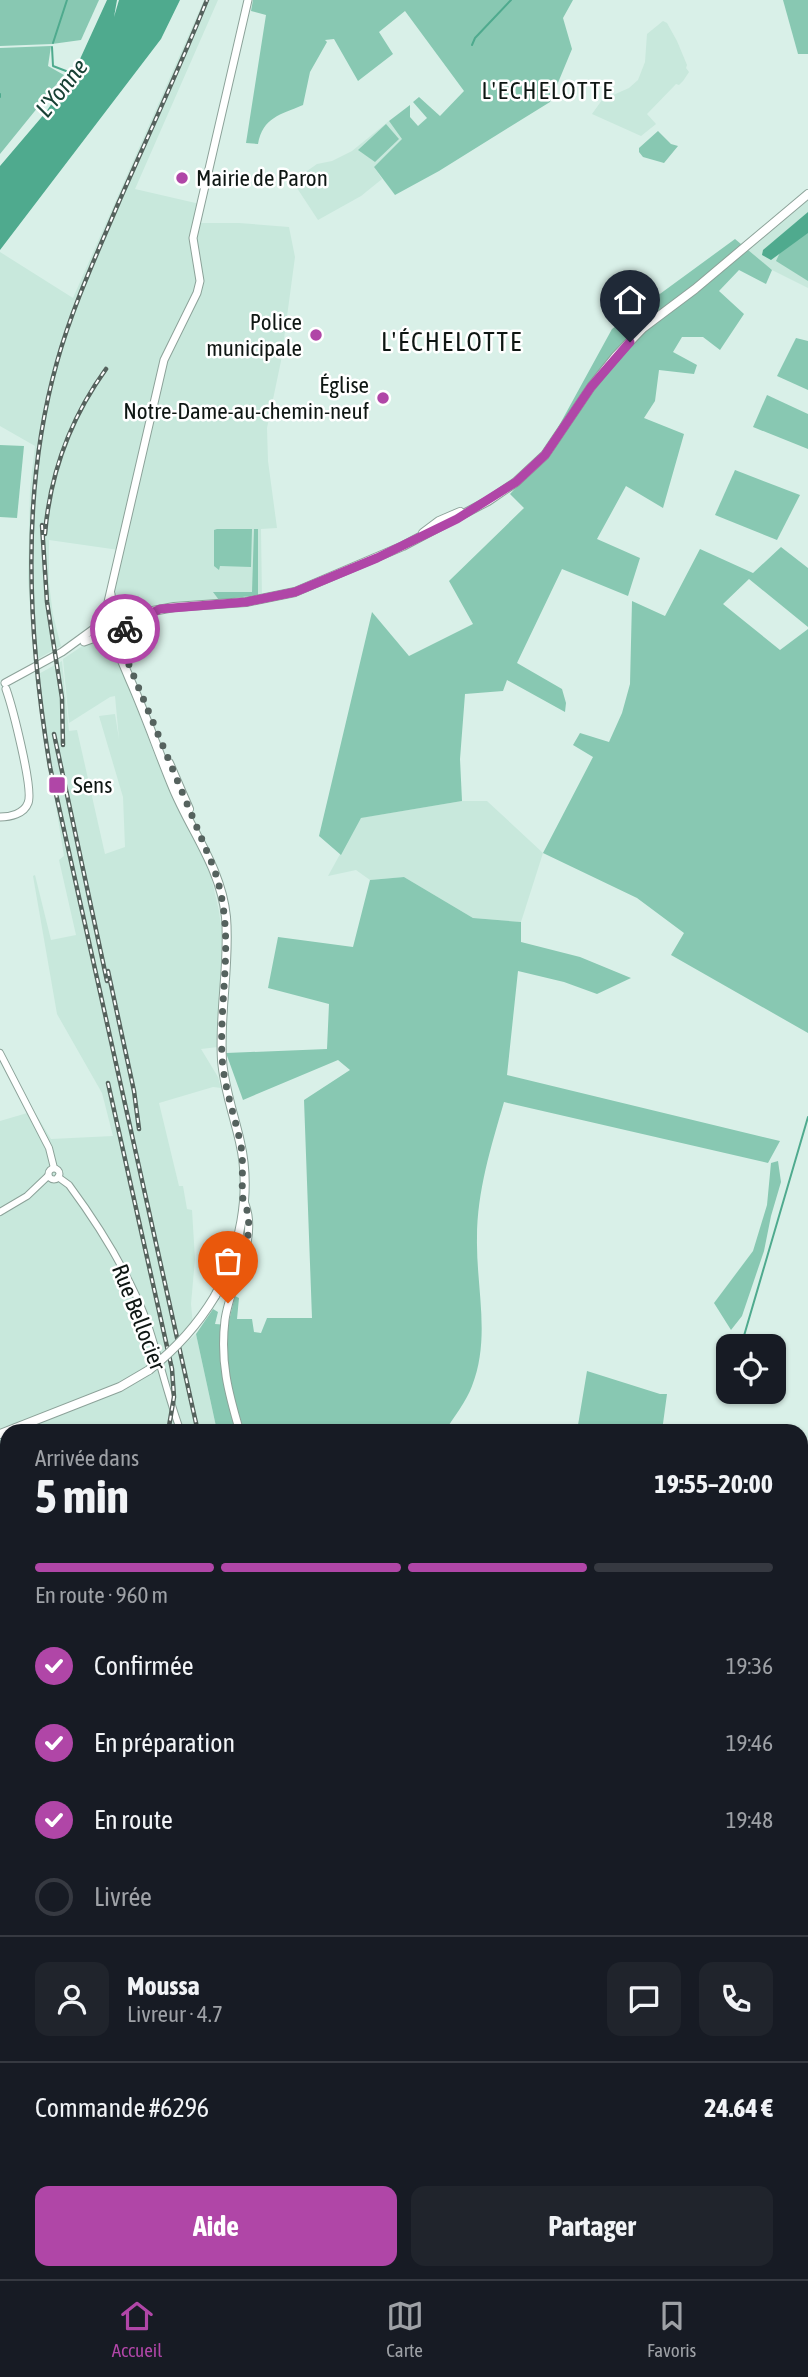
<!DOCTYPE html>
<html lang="fr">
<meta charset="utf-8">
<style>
:root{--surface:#171b24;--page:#20242c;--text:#f1f3f6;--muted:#9ea1a6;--line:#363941;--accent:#b046a7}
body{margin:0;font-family:"Asap Condensed",sans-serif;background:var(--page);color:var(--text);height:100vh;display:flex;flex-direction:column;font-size:26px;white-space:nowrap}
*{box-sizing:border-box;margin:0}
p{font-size:23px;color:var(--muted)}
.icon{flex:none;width:38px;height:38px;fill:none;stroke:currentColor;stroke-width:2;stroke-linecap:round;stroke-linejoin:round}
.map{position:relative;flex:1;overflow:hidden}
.side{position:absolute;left:0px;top:1424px;width:808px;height:856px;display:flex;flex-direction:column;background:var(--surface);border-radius:21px 21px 0 0;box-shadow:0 2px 5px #0004}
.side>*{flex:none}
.fabs{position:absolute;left:716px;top:1334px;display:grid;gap:14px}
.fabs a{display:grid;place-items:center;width:70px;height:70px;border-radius:14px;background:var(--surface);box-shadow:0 2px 5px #0004;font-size:35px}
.pin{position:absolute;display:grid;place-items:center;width:60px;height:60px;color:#fff;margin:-72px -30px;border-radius:50% 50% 50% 0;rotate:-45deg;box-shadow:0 0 7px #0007}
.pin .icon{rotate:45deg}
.courier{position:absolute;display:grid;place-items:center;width:70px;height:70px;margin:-35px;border:5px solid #b046a7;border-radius:50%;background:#fff;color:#222;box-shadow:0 2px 9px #0007}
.summary em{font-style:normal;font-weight:700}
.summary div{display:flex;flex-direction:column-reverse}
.summary{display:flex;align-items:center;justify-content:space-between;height:119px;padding:0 35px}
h1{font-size:46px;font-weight:700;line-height:52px}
.bar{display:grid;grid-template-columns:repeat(4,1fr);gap:10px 7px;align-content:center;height:84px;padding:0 35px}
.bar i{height:9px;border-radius:5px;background:var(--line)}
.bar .current{background:var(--accent)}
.bar p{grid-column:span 4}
.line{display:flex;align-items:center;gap:18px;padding:0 35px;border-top:2px solid var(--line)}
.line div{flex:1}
.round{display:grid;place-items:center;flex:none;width:74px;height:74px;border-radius:14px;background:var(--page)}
ol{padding:0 35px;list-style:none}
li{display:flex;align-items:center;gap:21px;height:77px}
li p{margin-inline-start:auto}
li .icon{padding:7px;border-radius:50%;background:var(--accent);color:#fff;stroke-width:4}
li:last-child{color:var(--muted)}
li i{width:38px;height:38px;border:4px solid var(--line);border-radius:50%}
.button{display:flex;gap:14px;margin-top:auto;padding:14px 35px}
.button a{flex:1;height:80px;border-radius:14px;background:var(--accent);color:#fff;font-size:28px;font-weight:700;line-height:80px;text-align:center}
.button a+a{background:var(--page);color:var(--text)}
.menu{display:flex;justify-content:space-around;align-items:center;height:98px;border-top:2px solid var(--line);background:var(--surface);font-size:19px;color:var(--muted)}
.menu a{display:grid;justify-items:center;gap:4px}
.menu .current{color:var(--accent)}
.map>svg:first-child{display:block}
.built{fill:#c8e8dc}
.green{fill:#88c8b2}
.water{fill:#4faa8e}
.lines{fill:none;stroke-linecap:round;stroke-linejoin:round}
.stream{stroke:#4faa8e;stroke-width:2}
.tertiary-casing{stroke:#8ca299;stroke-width:8}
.secondary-casing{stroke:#8ca299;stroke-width:9}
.primary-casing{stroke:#8ca299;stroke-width:10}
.tertiary{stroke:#fff;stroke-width:6}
.secondary{stroke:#fff;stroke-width:7}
.primary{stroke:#fff;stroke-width:8}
.rail-casing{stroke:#55625d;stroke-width:4.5}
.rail{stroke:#fff;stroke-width:2;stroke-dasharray:5;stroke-linecap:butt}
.primary-bridge-casing{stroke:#8ca299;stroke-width:10;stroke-linecap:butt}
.primary-bridge{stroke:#fff;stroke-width:8}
.done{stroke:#55625e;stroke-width:7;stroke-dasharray:0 12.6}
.route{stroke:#b046a7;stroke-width:9}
.poi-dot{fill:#b046a7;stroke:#fff;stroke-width:2.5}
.labels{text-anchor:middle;stroke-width:5;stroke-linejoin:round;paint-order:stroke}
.poi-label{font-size:23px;fill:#0e1613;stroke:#fff;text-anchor:start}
.street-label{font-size:23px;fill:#0e1613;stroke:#fff}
.water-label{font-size:24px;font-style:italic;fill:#184135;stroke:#fff}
.neighbourhood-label{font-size:24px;letter-spacing:2px;fill:#0e1613;stroke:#fff}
.quarter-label{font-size:26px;letter-spacing:2px;fill:#0e1613;stroke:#fff}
</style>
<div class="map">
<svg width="808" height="2279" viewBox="0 0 808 2279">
<rect width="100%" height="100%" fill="#d9f0e8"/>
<g class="built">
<path d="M204,0h14l-83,189 65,15 -4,19h43l50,4 6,30 -14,104 -14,67 1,33 9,67 -16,1 1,71 -139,15 -10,-13 6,-52 -70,-10v43l4,32 8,31 -27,15 -6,-82 2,-90 5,-43 -35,-20v-174l73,46z"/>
<path d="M663,21l4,2 10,18 10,24 -1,3 3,4 -6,9 -4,4 -3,-1 -29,30 9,10 -15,12 -49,-22 10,-14 27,-12 9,-8 7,-18 2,-28z"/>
<path d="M389,121l14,18 -29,28 8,12 -21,17 -43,24 -21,-32 3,-12 17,-12 15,-3 20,-10z"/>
<path d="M808,197v91l-36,-18 -24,-20z"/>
<path d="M105,639l9,11 42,108 53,110 10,43 3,22 -4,114 -17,2 17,28 3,11 -8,-1 -54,16 20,83h4l4,23 5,1 3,49 -4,45 2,21 -30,29 1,8 32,-28 21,97 -210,1v335l-7,-4v-642l34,-10 17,28 62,-3 -11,-43 -45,-79 -24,-138 2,-1 16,65 25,-5 -17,-75 5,-4 -29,-180 27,-15 7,70 8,-1 28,124 20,-7 -2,-50 -24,-81 16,-2 4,25 -4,-43 -5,1 -41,26 -6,-64 27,-18z"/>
<path d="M462,801h25l56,52 -22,69 -48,-4 -69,-41 -34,3 -14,-10 -28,6 32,-58z"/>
<path d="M0,1855l7,3v106l-6,2 6,19v40l-7,2z"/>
<path d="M0,2038l7,23v64l-7,2z"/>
<path d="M802,2192l6,4v83h-65l-10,-6h69z"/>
</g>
<g class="green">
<path d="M0,0h99l-18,40 -29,4 -52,2z"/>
<path d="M253,0h320l-10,18 9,31 -22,53 -111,69 -44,24 -21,-28 28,-28 -13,-18 21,-16v12l8,9 9,-8 -14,-16 6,-5 21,19 24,-25 -59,-80 -26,21 14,22 -35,27 -24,-42 -9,1 2,2 -17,30 -7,33c-23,10 -40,12 -45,39l-12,-1 20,-128 -15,-4z"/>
<path d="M783,0h25v54h-10z"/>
<path d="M51,46l-3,20 16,9 -64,79v-106z"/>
<path d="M386,124l13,15 -24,23 -17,-12z"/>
<path d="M658,131l13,13 7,2 -14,17 -21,-6 -4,-5v-4z"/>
<path d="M808,227v54l-32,-20 7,-15z"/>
<path d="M735,239l37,31 -6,14 -27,-14 -20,21 25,23 -24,36 -17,-13h-21l-9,15 24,13 -3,9 -35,-4 -4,31 -11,17 40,16 -21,74 -37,-22 -29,53 43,19 -12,38 -66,-27 -45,94 45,26 4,14 -1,9 -58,-32 -4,11 -38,3 -5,65 2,42 -101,17 -20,37 -22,-19 53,-224 37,44 64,-32 -24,-43 75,-73 -14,-14 28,-30 74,-135z"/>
<path d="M796,338l12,3v49l-31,-14z"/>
<path d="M767,395l41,19v35l-55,-22z"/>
<path d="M0,445l24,1 -7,72 -17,-1z"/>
<path d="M735,470l65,25 -23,45 -62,-25z"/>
<path d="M217,529h35l-1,38 -31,-1 -1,4 -5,-4v-36z"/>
<path d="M254,529h4v66l-39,5 -6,-8h39z"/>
<path d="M781,547l27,21v59l-59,-48 -26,25 57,46 28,-21v404l-137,-78 13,-22 -47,-35 -94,-45 50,-96 -20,-12 7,-12 29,9 13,-29 8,-29 2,-83 33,15 35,-67 53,24z"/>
<path d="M404,877l69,41 48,4v20l59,15 51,21 -34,16 -33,-12 -46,-11 -11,104 273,66 -12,22 -264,-61c-13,45 -27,89 -27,136 -1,50 14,99 -5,148 -6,16 -18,31 -27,45h-228l-21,-97 17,-25 5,3 -3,12 13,1 7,-29 4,2 -2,21h15l2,13 7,1 6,-15h45l-8,-218 46,-30 -12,-10 -95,40 -17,-47 101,-4 2,-45 -61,-16 10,-51 75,10 17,-67z"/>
<path d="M778,1161l3,21 -10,34 -7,35 -22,65 -11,14 -17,-27 39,-52 14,-46 4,-42z"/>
<path d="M587,1371l73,23h7l-5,37h-85z"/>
<path d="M808,1629v93l-6,2v-88z"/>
<path d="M808,1731v103h-6v-101z"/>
</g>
<g class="water">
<path d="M107,0h10l-3,17 5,-17h61l-19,39 -161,211v-84l46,-54 24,-35 -1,-2 3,-5h3z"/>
<path d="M808,212v21l-37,27 -9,-5 1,-5z"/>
<path d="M0,1763l7,4v82l-7,-2z"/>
</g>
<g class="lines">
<g class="stream">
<path d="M53,43l14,-43"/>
<path d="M472,45l3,-7 36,-38"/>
<path d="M52,47l1,19 13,5"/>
<path d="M0,94v3"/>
<path d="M741,1346l67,-229"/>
</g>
<g class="tertiary-casing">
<g id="tertiary">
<path d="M0,1053l49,95 5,20"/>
<circle cx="54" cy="1174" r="5.5"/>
<path d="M58,1177l11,8c31,42 58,85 77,134 13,37 21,76 35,113"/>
<path d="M0,1212l27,-16 21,-20"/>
</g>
</g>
<g class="secondary-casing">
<g id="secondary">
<path d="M111,594l1,9 3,10"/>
<path d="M105,615l59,-255 33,-67 3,-12 -7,-43 55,-238"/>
<path d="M84,642l19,-7"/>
<path d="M5,683l57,-31 37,-27"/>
<path d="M0,817c10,0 24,-3 28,-14 6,-13 -16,-97 -22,-114"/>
<path d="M240,1432c-12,-40 -20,-71 -15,-112 5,-37 34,-79 20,-116"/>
<path d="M0,1468l7,8"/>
<path d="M405,2273l2,6"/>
<path d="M737,2273l9,6"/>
</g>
</g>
<g class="primary-casing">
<g id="primary">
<path d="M423,533l16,-12 21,-9"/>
<circle cx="112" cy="626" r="13"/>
<path d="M121,617l53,-10 72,-5 49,-10 108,-46 85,-45 28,-19 29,-27 46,-68 25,-31 27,-28 52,-39 113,-95"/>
<path d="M122,635l-1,8 6,17"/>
<path d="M111,639c8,13 14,29 20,43 15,34 27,69 41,103 18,45 49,82 54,132 4,47 -7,95 -4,143 2,28 12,55 18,82 12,51 0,109 -25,154"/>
<path d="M169,763l20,46"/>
<path d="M0,1434l120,-47 29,-17"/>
</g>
</g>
<use href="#tertiary" class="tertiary"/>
<use href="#secondary" class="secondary"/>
<use href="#primary" class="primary"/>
<g class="rail-casing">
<g id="rail">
<path d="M42,525l5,77 15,96 1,47"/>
<path d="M45,534c5,-61 25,-115 61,-165"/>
<path d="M54,734l53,247"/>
<path d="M108,971l26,120 5,38"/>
<path d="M108,1083l64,286 2,28 -6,35"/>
<path d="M198,1432l-148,-665c-22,-133 -30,-273 7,-405 15,-54 39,-106 61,-158 30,-68 61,-135 89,-204"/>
<path d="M0,1575l7,-2"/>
<path d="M0,1626l7,15"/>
<path d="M0,1755l7,5"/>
<path d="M393,2273l2,6"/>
</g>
</g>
<use href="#rail" class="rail"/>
<g class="primary-bridge-casing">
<path id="primary-bridge" d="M149,1370c28,-22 48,-44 66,-74"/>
</g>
<use href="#primary-bridge" class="primary-bridge"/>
</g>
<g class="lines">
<path class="done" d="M125,629l-4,6 4,20 88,211c24,66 6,124 9,191 2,31 13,59 19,89 3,18 0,36 2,54 1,5 5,10 5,15 4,29 -12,61 -20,88"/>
<path class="route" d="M125,629v-3l35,-17 86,-7 49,-10 82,-34 80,-39 59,-37 29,-27 46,-68 39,-45"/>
</g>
<g class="poi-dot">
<circle cx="182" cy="178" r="7"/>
<circle cx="316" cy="335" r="7"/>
<circle cx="383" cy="398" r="7"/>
<rect x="48" y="776" width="18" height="18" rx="3.5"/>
</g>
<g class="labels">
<g class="poi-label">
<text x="196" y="186">Mairie de Paron</text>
<text x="302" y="330" text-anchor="end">Police<tspan x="302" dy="26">municipale</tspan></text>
<text x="369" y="393" text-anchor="end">Église<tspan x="369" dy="26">Notre-Dame-au-chemin-neuf</tspan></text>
<text x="73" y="793">Sens</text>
</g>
<g class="street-label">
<text transform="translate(139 1317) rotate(69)" y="8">Rue Bellocier</text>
</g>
<g class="water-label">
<text transform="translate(62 88) rotate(-51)" y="8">L'Yonne</text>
</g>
<g class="neighbourhood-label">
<text x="548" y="99">L'ECHELOTTE</text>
</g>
<g class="quarter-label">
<text x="452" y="351">L'ÉCHELOTTE</text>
</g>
</g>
</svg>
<div class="fabs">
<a><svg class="icon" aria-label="locate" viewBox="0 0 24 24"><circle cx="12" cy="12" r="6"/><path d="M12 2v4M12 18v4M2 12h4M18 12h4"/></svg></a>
</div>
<div class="pin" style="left:228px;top:1303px;background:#ea580c"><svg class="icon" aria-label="bag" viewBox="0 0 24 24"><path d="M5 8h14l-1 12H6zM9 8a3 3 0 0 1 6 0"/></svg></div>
<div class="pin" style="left:630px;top:342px;background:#1f2937"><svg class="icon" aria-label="home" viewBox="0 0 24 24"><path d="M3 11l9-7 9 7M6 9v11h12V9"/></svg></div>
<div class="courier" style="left:125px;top:629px"><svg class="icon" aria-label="bike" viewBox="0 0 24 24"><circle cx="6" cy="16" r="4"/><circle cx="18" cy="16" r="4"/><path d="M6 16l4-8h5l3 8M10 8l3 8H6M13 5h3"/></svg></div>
<section class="side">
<div class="summary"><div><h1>5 min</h1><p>Arrivée dans</p></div><em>19:55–20:00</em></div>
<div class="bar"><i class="current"></i><i class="current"></i><i class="current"></i><i></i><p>En route · 960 m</p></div>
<ol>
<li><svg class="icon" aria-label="check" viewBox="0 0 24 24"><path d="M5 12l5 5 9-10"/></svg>Confirmée<p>19:36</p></li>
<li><svg class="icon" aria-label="check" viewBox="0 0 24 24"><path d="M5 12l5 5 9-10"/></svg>En préparation<p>19:46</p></li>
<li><svg class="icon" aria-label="check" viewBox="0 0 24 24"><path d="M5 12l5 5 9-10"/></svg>En route<p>19:48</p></li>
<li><i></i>Livrée</li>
</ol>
<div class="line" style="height:126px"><a class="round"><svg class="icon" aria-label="person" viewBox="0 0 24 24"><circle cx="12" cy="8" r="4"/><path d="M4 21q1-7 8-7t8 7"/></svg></a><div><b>Moussa</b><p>Livreur · 4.7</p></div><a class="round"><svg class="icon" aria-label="chat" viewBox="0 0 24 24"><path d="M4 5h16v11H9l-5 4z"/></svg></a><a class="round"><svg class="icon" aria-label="phone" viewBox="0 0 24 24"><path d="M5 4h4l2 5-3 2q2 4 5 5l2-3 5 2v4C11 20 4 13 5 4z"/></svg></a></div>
<div class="line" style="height:91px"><div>Commande #6296</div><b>24.64 €</b></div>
<div class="button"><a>Aide</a><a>Partager</a></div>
</section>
</div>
<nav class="menu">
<a class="current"><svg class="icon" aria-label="home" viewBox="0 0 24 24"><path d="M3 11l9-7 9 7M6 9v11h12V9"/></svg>Accueil</a>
<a><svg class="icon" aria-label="map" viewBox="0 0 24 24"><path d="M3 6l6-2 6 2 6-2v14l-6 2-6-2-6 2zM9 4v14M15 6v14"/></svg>Carte</a>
<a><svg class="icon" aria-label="saved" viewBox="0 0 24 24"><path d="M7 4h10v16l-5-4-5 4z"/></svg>Favoris</a>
</nav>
